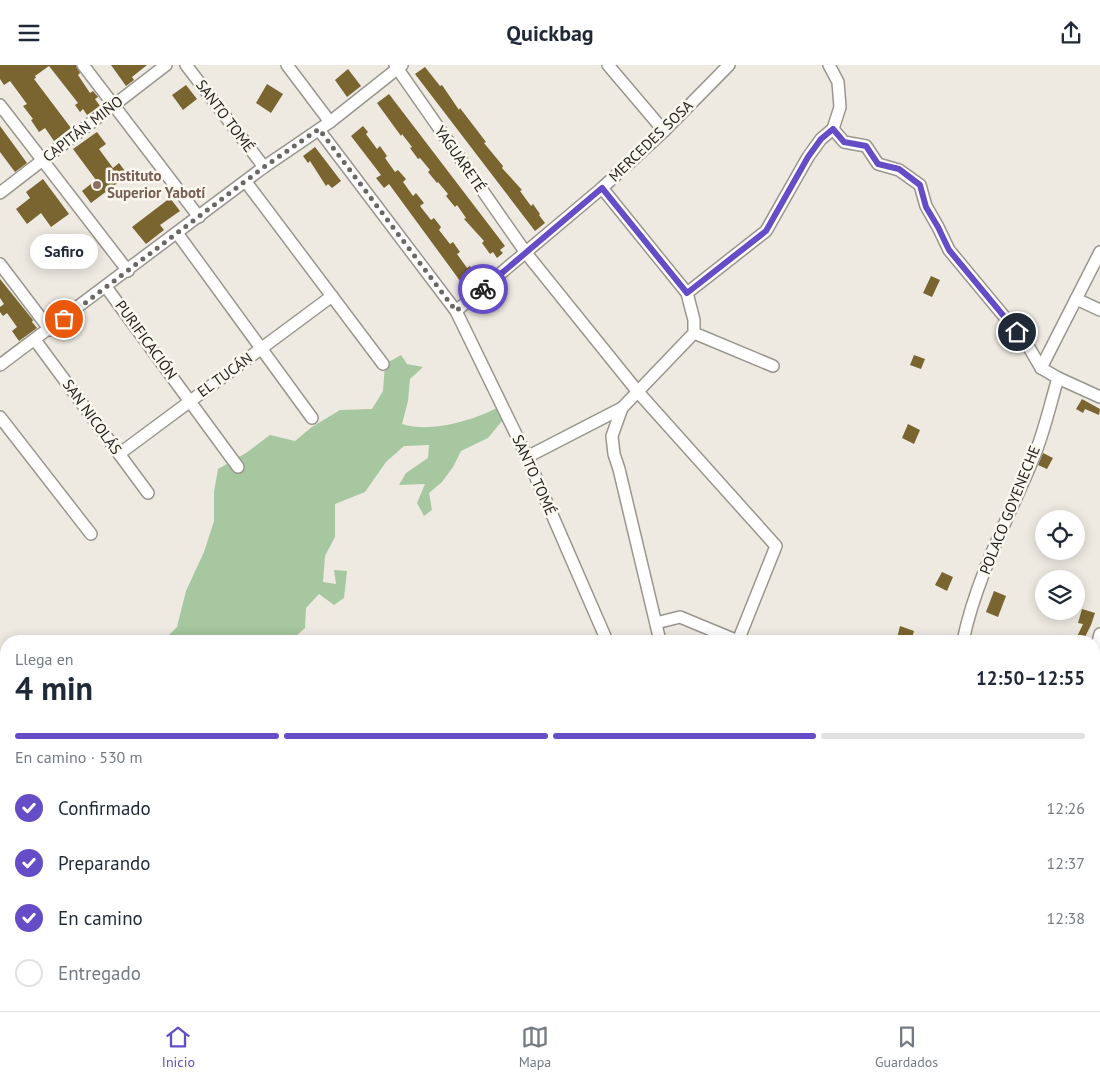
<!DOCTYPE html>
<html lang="es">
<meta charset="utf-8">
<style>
:root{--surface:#fff;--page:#f6f6f7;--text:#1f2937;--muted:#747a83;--line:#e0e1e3;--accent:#644dc6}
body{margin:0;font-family:"PT Sans",sans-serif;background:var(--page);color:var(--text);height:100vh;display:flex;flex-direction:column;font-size:19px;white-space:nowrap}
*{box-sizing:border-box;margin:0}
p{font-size:16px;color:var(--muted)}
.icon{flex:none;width:28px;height:28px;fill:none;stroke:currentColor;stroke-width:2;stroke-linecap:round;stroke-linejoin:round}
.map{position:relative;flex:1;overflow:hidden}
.sheet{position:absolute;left:0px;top:570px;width:1100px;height:376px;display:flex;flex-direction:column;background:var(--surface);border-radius:20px 20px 0 0;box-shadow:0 2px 12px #0003}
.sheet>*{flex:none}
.fabs{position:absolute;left:1035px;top:445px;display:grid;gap:10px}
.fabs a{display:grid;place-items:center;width:50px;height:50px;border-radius:50%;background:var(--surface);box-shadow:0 2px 12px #0003;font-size:25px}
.pin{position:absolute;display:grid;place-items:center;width:42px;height:42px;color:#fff;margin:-21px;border:2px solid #fff;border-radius:50%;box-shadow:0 1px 5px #0007}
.courier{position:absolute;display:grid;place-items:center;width:50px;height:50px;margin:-25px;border:4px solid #644dc6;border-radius:50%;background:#fff;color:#222;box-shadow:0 1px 6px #0007}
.bubble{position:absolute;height:35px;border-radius:18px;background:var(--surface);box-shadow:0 2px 12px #0003;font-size:16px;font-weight:700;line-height:35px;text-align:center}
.overview em{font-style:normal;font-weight:700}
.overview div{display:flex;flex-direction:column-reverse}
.overview{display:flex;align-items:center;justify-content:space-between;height:85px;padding:0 15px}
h1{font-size:32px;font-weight:700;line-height:38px}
.bar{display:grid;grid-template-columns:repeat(4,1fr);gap:8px 5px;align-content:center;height:60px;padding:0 15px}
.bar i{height:6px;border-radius:4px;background:var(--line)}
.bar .active{background:var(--accent)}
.bar p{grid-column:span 4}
ol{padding:0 15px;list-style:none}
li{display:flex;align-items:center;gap:15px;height:55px}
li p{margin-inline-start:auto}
li .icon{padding:5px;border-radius:50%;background:var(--accent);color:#fff;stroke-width:4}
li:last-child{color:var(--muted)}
li i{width:28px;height:28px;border:2px solid var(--line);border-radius:50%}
header{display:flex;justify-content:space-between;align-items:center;height:65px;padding:0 15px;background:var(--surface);font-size:22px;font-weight:700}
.menu{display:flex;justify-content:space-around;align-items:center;height:70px;border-top:1px solid var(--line);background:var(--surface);font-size:14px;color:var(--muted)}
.menu a{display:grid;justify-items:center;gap:2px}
.menu .active{color:var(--accent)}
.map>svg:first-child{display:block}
.green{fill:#a6c79f}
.building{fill:#7a6530}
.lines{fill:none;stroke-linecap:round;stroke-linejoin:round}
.street-casing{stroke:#99968e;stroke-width:14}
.street{stroke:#fff;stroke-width:11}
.done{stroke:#6b6864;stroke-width:5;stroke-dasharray:0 9}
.route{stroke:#644dc6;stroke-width:6}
.education-dot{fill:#8d6e63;stroke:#fbf8ef;stroke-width:2}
.labels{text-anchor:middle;stroke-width:5;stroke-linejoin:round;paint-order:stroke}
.street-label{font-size:15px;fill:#242220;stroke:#fbf8ef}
.education-label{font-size:15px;font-weight:bold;fill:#785e54;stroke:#fbf8ef;text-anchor:start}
</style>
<header><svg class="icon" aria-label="menu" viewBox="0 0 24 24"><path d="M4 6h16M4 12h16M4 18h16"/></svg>Quickbag<svg class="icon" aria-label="share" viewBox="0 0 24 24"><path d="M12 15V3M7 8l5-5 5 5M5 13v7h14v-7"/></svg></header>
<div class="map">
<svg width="1100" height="946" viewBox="0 0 1100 946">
<rect width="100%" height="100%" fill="#eeeae2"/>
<g class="green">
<path d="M401,290l6,9 16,3 -13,12 -2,22 -6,23c28,9 69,-3 95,-16l9,8 -18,22 -27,13 -8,16 -11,15 -13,11 3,17 -8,6 -7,-13 8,-19 -26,1 7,-12 22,-15 1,-13 -25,1 -18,16 -21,30 -30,12v33l-10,19 -2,26 13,2 -2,-14 13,1 -3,27 -10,7 -15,-11 -13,14 -1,20 -10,9 16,4h-148l14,-14 9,-36 18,-39 10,-31v-29l4,-23 28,-16 24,-18 25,6 17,-14 28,-17 32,-1 11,-18 2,-27z"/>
<path d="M6,710v230h25l1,6h-32v-232z"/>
<path d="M161,940h96v6h-99z"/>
</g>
<g class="building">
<path d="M0,0h76l4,8 -2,2 12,18 3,-2 5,6 -3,2 5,7 -13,9 -4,-6 -3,3 -5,-7 3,-2 -29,-37 -14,10 1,2 -2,1 37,49 -17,13 -9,-13 -6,4 -8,-12 2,-1 -10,-13 4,-2 -17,-23 -6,4 -4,-6z"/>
<path d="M111,0h36l-15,12 2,3 -8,6z"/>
<path d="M425,2l15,19 2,-1 17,25 1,-2 26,34 -2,1 19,23 -1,2 20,22 -2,1 11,15 2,-2 7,10 -1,1 6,8 -10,8 -120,-157z"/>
<path d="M348,4l13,17 -14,11 -12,-17z"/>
<path d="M267,19l16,10 -12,19 -15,-10z"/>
<path d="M186,20l11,14 -14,11 -11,-15z"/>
<path d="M389,29l116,152 -5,4 3,3 -6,5 -4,-6 -3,2 -8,-11 2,-2 -20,-22 2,-1 -9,-13 -2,2 -9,-11 2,-2 -10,-12 -1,1 -9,-11 2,-2 -10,-12 -2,1 -8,-11 2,-1 -10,-13 -1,2 -24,-33z"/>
<path d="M0,61l27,37 -12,9 -15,-20z"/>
<path d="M363,61l5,6 -2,2 11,15 3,-3 7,10 -2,2 10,14 3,-2 8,9 -3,3 10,14 3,-3 8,10 -4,3 11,14 3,-2 7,9 -2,3 11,14 3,-2 7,10 -3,2 10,14 3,-2 7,10 -3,3 3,4 -6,6 -2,-2 -3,2 -77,-105 -5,4 -8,-10 5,-3 -30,-39z"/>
<path d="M97,67l9,12 -7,5 14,19 6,-5 9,12 -37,28 -9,-12 14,-11 -23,-31z"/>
<path d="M315,82l26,34 -9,7 -4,-4 -2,2 -16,-25 -2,2 -5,-7z"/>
<path d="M43,114l26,35 -18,13 -10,-14 -14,11 -11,-15 14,-11 -4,-6z"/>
<path d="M170,133l10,13 -20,14 4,5 -18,14 -14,-17z"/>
<path d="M931,211l9,4 -8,17 -9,-4z"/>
<path d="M0,214l33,41 -1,2 5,6 -18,13 -7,-10 5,-4 -10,-14 -4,3 -3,-4v-5l4,-3 -4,-6z"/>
<path d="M914,290l11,4 -4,10 -11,-4z"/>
<path d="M1082,334l18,10 -1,6 -14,-6 -2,4 -7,-4z"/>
<path d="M908,359l12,6 -6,14 -12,-6z"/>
<path d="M1043,388l10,5 -6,11 -9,-4z"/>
<path d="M942,507l11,5 -6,14 -12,-6z"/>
<path d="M994,526l12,5 -8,21 -12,-5z"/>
<path d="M1082,544l13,4 -4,12 -8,16h-8l8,-17 -5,-1z"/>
<path d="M900,561l14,5 -3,10 -14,-3z"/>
</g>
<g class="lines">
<g class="street-casing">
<g id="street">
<path d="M83,0l116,152"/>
<path d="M186,0l78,102"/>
<path d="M287,0l43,57"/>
<path d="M395,0l131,188 112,139 138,154 -38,95 -58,-24 -24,6"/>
<path d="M608,0l56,66"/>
<path d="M829,0l9,17 2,25 -7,22 11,13 22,4 12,18 21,6 21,15 6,21 12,21 11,23 78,94 14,24 17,10 42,19"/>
<path d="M0,40l128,166"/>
<path d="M319,65l137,181 71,146 80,184"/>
<path d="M246,117l137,182"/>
<path d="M602,123l85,105 7,27v13l-72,75 -10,28 2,18 5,15 41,172"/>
<path d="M0,128l166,-128"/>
<path d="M177,168l135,185"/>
<path d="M0,199l50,66"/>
<path d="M106,222l132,180"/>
<path d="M687,228l79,-62 42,-74 13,-18 12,-10"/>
<path d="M1076,234l24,11"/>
<path d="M456,246l146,-123 62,-57 65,-66"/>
<path d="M694,268l79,33"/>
<path d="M35,275l113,153"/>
<path d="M0,300l264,-198 66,-45 72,-57"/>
<path d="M1041,303l59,-116"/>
<path d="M0,352l91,117"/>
<path d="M119,389l213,-158"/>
<path d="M527,392l95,-49"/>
<path d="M963,576c13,-63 45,-122 70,-182 11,-26 17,-54 25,-81"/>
<path d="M1094,594l6,-25"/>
<path d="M1094,651l6,2"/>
<path d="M1094,844l6,2"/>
<path d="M0,918l6,6"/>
<path d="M22,940l6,6"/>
<path d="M802,940l10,6"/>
<path d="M536,946l1,-6"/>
<path d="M862,946l2,-6"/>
<path d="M994,946l1,-6"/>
</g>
</g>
<use href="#street" class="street"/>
</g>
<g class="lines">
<path class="done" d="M64,254l200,-152 55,-38 137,182 27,-22"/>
<path class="route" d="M483,224l119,-101 85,105 79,-62 42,-74 13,-18 12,-10 11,13 22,4 12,18 21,5 21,16 6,22 12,20 11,23 68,82"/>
</g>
<circle class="education-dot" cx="97" cy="120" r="5"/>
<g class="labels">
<g class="street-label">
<text transform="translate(225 51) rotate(53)" y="5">SANTO TOMÉ</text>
<text transform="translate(83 64) rotate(-38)" y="5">CAPITÁN MIÑO</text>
<text transform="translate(651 76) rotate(-44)" y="5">MERCEDES SOSA</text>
<text transform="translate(460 94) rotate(55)" y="5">YAGUARETÉ</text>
<text transform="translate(146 275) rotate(54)" y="5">PURIFICACIÓN</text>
<text transform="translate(225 310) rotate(-36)" y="5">EL TUCÁN</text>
<text transform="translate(92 352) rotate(54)" y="5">SAN NICOLÁS</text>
<text transform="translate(534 410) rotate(66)" y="5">SANTO TOMÉ</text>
<text transform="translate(1010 445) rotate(-68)" y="5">POLACO GOYENECHE</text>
</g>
<g class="education-label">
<text x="107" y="116">Instituto<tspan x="107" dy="17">Superior Yabotí</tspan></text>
</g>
</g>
</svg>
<div class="fabs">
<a><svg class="icon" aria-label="locate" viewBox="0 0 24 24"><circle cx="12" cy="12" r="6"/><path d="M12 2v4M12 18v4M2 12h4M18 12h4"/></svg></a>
<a><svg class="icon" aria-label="layers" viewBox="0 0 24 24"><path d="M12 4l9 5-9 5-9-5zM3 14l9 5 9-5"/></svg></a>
</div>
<div class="pin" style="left:64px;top:254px;background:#ea580c"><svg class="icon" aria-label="bag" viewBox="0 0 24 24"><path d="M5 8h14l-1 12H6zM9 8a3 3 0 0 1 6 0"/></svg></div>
<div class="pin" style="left:1017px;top:267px;background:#1f2937"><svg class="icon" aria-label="home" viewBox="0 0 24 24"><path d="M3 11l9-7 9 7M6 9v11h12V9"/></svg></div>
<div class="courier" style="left:483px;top:224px"><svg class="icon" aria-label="bike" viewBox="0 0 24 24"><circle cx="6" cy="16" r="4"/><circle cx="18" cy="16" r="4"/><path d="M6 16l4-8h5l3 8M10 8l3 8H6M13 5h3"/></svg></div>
<div class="bubble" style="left:30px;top:169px;width:68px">Safiro</div>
<section class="sheet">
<div class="overview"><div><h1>4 min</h1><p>Llega en</p></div><em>12:50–12:55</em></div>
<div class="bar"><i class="active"></i><i class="active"></i><i class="active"></i><i></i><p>En camino · 530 m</p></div>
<ol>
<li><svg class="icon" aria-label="check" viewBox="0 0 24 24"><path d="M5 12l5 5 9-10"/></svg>Confirmado<p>12:26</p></li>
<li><svg class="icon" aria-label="check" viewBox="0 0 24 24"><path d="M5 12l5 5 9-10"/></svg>Preparando<p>12:37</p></li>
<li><svg class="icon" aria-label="check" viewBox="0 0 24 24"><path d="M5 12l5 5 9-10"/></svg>En camino<p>12:38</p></li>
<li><i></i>Entregado</li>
</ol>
</section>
</div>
<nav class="menu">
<a class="active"><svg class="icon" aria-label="home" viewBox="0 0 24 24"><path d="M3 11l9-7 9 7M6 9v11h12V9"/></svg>Inicio</a>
<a><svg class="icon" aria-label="map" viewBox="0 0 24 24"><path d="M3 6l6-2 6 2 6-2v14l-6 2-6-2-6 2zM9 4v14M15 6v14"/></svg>Mapa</a>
<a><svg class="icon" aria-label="saved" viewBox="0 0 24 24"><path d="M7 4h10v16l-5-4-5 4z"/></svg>Guardados</a>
</nav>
